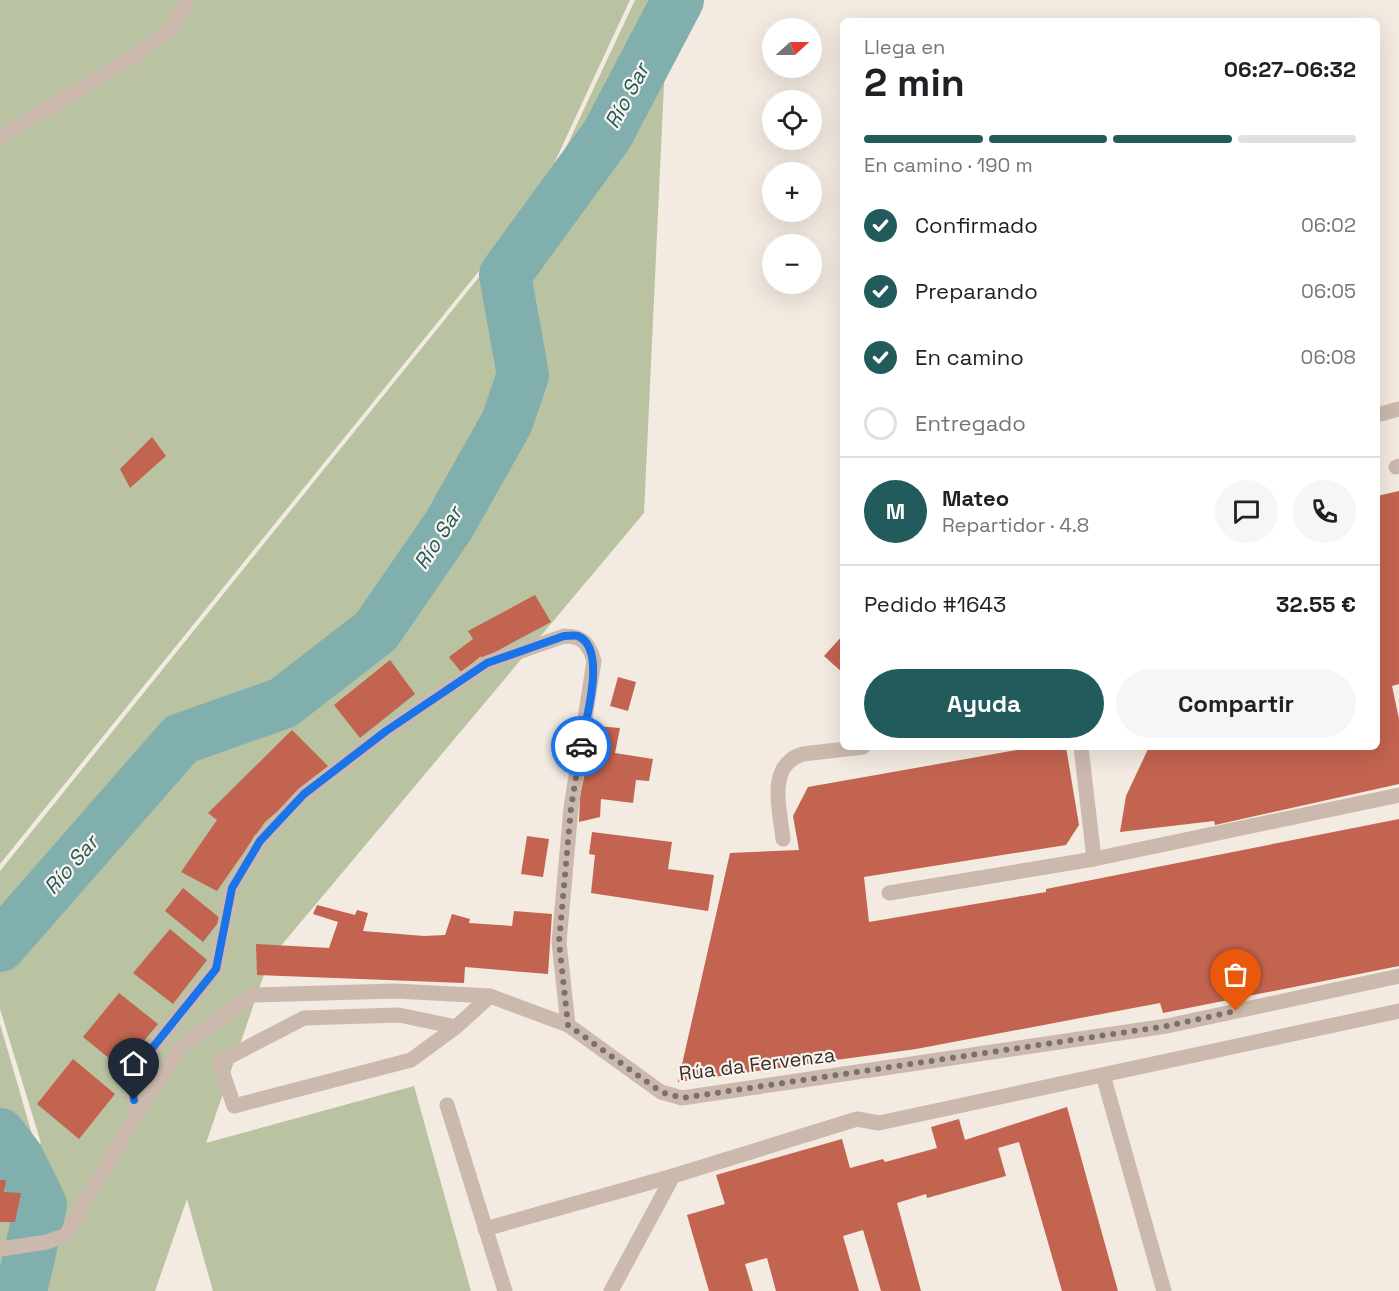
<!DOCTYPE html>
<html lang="es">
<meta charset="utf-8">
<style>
:root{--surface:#fff;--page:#f6f6f6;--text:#202124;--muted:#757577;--line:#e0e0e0;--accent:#225b5b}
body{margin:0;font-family:"Space Grotesk",sans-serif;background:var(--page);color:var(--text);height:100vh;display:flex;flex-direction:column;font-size:22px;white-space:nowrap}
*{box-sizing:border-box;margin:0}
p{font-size:20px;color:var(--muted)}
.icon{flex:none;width:33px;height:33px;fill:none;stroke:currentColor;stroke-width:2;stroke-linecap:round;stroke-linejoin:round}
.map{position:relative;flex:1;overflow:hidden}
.details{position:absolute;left:840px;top:18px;width:540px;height:732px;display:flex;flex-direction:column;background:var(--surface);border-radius:9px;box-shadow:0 6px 24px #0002}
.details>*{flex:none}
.needle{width:39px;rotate:69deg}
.fabs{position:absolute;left:762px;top:18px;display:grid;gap:12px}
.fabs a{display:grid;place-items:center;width:60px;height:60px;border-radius:50%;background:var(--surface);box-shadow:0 6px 24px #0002;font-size:30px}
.pin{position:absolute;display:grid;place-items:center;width:51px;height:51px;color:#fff;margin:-62px -26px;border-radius:50% 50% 50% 0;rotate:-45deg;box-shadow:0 0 6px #0007}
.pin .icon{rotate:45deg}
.courier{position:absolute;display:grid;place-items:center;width:60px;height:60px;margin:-30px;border:4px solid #1a73e8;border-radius:50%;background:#fff;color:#222;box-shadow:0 2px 8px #0007}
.overview em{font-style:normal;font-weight:700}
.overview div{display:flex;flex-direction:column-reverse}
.overview{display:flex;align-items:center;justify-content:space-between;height:102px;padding:0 24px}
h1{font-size:39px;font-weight:700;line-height:45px}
.bar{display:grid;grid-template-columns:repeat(4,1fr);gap:9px 6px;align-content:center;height:72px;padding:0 24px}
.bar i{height:8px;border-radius:4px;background:var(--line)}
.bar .active{background:var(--accent)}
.bar p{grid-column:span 4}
.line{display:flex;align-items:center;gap:15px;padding:0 24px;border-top:2px solid var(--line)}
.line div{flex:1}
.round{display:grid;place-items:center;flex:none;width:63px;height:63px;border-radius:32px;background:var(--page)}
ol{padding:0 24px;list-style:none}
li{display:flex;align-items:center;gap:18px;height:66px}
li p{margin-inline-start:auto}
li .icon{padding:6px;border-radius:50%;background:var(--accent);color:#fff;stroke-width:4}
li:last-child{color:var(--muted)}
li i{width:33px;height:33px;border:3px solid var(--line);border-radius:50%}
.cta{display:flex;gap:12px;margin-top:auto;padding:12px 24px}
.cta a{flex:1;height:69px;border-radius:36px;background:var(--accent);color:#fff;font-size:24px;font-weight:700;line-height:69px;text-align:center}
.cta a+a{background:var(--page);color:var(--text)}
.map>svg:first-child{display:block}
.green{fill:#b9c2a1}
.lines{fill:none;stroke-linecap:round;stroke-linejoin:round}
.river{stroke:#81afae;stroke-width:52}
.building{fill:#c26450}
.minor{stroke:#cbb9ad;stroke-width:15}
.done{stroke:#7b706b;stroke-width:6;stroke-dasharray:0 10.8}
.route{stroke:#1a73e8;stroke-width:8}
.labels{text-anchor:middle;stroke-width:4.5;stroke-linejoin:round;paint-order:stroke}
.street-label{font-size:20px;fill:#3a2f2b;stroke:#faf4ee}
.water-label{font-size:21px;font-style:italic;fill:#225b5b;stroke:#faf4ee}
</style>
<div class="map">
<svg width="1399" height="1291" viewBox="0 0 1399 1291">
<rect width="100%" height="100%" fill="#f3eae1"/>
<g class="green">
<path d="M0,0h630l-92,198 -538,666z"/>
<path d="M635,0h23l8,41 -22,472 -375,447 -63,183 208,-57 57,205h-258l-26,-92 -32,92h-155v-267l36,124 5,-5 -41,-134v-138l542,-672z"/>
</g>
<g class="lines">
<g class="river">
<path d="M0,946l181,-207 102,-36 93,-72 73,-106 58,-103 16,-47 -18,-100 102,-140 71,-135"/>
<path d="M0,1134l18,24 23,47 -20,86"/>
</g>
</g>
<g class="building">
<path d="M152,437l14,19 -36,32 -10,-19z"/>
<path d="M1399,491v193l-7,2 7,33v65l-184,41 -1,-4 -94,11 6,-36 23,-49h228v-251z"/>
<path d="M535,595l16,27 -69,37 -1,-3 -20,16 -12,-15 24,-18 -5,-8z"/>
<path d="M843,635v38l-19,-17z"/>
<path d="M390,660l25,34 -55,44 -26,-33z"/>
<path d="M618,677l18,5 -8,29 -18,-5z"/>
<path d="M596,726l24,2 -5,25 38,6 -4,22 -13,-1 -3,23 -32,-4 -1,18 -21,5 1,-27z"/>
<path d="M292,730l37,37 -64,55 -48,69 -36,-19 36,-52 -9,-7z"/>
<path d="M1034,747h32l13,78 -13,20 -202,32 5,45 177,-30v-3l353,-70v147l-236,47 -3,-10 -244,46 -238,33 52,-229 69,-3 -6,-34 15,-29z"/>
<path d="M592,832l80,10 -4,27 46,6 -6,36 -117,-18 4,-38 -6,-1z"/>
<path d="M527,836l22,3 -6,38 -22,-3z"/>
<path d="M183,888l38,31 -18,23 -38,-31z"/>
<path d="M317,905l38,10 2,-5 11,3 -5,18 61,5 21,-1 7,-21 18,5 -1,4 43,3 2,-15 38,3 -4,60 -83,-7 -1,16 -207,-8 -1,-31 73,4 9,-26 -25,-8z"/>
<path d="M170,929l37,31 -34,44 -40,-31z"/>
<path d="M119,993l39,31 -37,44 -38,-31z"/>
<path d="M73,1059l42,35 -36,45 -42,-35z"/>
<path d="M1067,1107l51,184h-56l-43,-149 -21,6 8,28 -79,22 -1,-4 -29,9 24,88h-40l-18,-61 -20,6 16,55h-83l-9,-33 -22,6 8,27h-44l-22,-76 38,-11 -9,-29 126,-36 8,29 33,-9 2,3 52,-14 -6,-21 28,-8 6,21z"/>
<path d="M0,1180h6l-2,12 17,1 -6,29h-15z"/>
</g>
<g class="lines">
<g class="minor">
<path d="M0,137l124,-74 47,-34 17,-29"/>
<path d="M1377,415l22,-6"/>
<path d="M1396,467l3,-1"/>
<path d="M783,839c-3,-29 -17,-74 20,-85l60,-7"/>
<path d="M1094,859l305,-64"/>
<path d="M889,893l205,-34 -13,-112"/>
<path d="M456,1027l-57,-12 -95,3 -85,44 15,44 177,-46 45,-33 34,-31"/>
<path d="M1103,1075l61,216"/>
<path d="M447,1105l58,186"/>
<path d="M136,1115l-4,-29 5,-19 79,-98 16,-81 28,-47 44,-47 82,-63 101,-68 77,-27c19,0 25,8 30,25l-23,147 -12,134 9,83"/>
<path d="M485,1229l188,-53 184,-57 22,4 520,-112"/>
<path d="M0,1249l47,-7 19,-7 70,-120 44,-67 72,-53 143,-4 95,5 78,29 93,67 21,6 485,-72 232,-50"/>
<path d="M611,1291l62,-115"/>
</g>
</g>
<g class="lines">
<path class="done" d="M581,746l-10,62 -12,134 9,83 93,67 21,6 485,-72 69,-15"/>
<path class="route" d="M134,1100l-2,-14 5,-19 79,-98 16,-81 28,-47 44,-47 82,-63 101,-68 77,-27c4,0 11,-1 14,0 30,13 7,86 3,110"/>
</g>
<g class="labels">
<g class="street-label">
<text transform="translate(757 1064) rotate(-7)" y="7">Rúa da Fervenza</text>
</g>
<g class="water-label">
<text transform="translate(627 96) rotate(-62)" y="7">Río Sar</text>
<text transform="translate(438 538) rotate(-57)" y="7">Río Sar</text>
<text transform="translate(71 865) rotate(-49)" y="7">Río Sar</text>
</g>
</g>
</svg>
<div class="fabs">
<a><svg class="needle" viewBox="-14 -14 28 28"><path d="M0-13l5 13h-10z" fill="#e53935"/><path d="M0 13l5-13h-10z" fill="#757577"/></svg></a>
<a><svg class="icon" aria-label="locate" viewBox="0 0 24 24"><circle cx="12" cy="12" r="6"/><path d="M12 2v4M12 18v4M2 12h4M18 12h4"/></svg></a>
<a>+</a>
<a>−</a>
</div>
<div class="pin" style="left:1236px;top:1011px;background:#ea580c"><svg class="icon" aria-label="bag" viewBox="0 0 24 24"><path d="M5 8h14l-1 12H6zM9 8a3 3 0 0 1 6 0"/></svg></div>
<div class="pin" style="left:134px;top:1100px;background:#1f2937"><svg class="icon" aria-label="home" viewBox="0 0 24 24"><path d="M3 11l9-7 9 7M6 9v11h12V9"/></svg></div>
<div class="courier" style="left:581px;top:746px"><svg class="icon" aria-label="car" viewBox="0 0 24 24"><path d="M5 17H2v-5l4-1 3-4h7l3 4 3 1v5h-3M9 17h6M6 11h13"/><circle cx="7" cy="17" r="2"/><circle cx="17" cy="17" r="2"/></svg></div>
<section class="details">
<div class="overview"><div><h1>2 min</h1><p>Llega en</p></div><em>06:27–06:32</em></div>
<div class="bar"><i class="active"></i><i class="active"></i><i class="active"></i><i></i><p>En camino · 190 m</p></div>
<ol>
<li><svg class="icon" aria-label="check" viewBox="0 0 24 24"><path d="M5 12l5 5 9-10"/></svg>Confirmado<p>06:02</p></li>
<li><svg class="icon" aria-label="check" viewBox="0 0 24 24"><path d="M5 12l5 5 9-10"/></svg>Preparando<p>06:05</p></li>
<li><svg class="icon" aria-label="check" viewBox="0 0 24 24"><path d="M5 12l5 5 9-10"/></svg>En camino<p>06:08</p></li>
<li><i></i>Entregado</li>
</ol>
<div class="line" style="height:108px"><b class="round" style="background:var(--accent);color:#fff">M</b><div><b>Mateo</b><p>Repartidor · 4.8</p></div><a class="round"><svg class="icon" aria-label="chat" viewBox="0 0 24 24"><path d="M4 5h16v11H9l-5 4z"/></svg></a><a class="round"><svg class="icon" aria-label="phone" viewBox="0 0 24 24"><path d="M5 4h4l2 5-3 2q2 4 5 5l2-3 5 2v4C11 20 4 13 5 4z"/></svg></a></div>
<div class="line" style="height:78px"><div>Pedido #1643</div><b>32.55 €</b></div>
<div class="cta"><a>Ayuda</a><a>Compartir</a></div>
</section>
</div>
